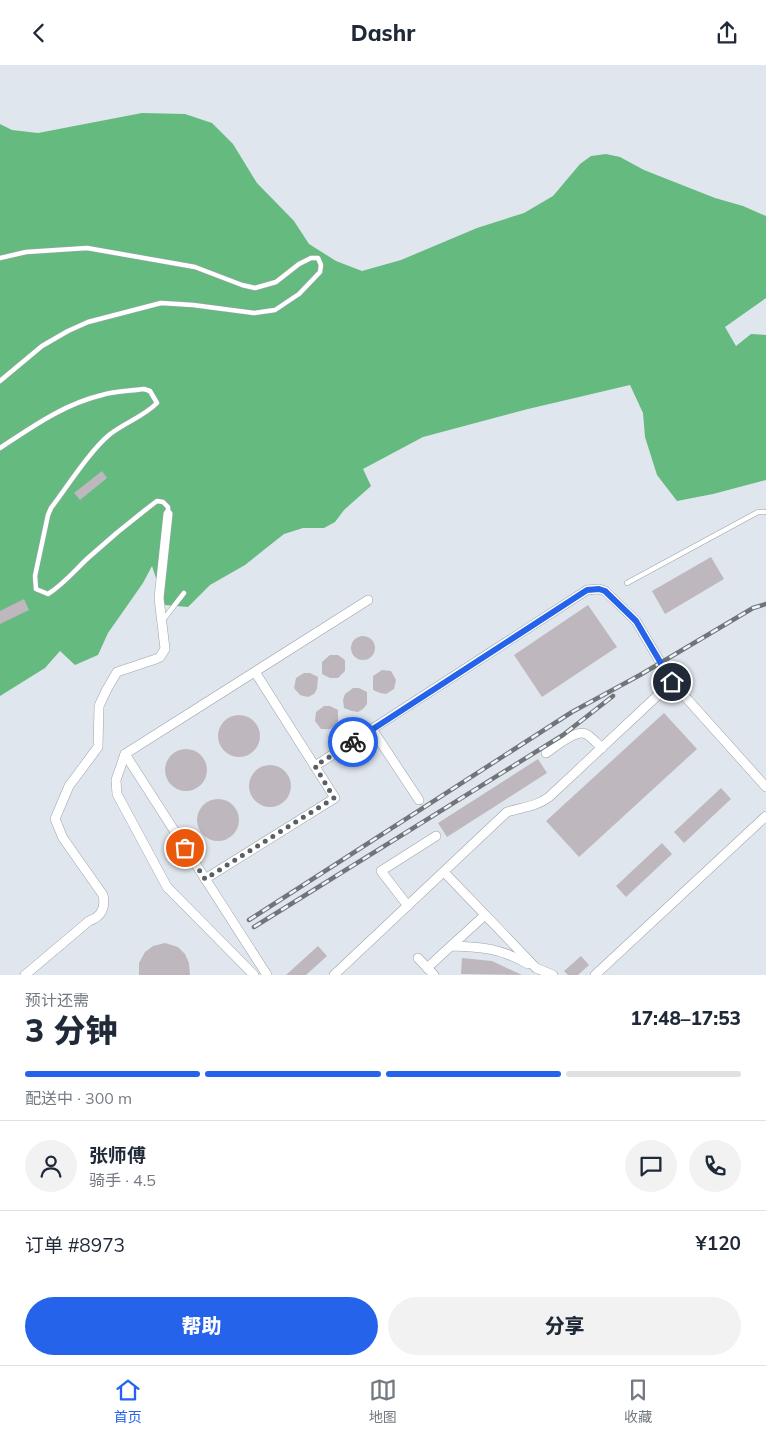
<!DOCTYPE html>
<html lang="zh">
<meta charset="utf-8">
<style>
:root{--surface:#fff;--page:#f2f2f3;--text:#1f2937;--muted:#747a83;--line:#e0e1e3;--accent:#2563eb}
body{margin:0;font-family:Mulish,"Noto Sans SC",sans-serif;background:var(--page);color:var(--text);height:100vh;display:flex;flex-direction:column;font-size:19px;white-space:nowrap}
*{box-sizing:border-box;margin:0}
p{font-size:16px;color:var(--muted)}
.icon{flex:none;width:28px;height:28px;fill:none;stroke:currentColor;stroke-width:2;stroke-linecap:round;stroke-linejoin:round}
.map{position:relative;height:910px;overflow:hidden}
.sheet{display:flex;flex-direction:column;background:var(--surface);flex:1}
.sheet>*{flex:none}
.pin{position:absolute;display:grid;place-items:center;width:42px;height:42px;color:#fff;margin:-21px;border:2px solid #fff;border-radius:50%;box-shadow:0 1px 5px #0007}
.courier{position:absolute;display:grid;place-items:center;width:50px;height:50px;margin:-25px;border:4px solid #2563eb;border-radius:50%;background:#fff;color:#222;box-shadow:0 1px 6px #0007}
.head em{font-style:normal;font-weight:800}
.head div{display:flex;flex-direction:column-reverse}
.head{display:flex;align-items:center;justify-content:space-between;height:85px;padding:0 25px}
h1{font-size:32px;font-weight:800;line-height:38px}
.bar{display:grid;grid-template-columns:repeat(4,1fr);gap:8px 5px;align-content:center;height:60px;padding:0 25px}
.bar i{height:6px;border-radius:4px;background:var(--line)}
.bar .current{background:var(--accent)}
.bar p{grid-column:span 4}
.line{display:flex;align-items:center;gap:12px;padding:0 25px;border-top:1px solid var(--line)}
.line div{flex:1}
.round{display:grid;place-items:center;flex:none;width:52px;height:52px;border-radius:26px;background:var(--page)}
.primary-button{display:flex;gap:10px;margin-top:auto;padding:10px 25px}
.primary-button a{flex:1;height:58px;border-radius:30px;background:var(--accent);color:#fff;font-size:20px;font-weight:800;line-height:58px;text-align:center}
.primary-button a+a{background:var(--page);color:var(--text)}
header{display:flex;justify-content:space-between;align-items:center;height:65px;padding:0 25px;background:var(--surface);font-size:22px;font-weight:800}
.tab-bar{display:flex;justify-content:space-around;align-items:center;height:70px;border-top:1px solid var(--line);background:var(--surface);font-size:14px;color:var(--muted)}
.tab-bar a{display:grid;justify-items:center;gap:2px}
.tab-bar .current{color:var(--accent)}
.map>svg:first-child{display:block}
.forest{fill:#65ba80}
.building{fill:#beb8be}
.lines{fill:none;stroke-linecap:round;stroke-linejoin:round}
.service-casing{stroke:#9da3a9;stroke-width:5.5}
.minor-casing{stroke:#9da3a9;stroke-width:10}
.service{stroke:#fff;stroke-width:4.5}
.minor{stroke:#fff;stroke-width:9}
.rail-casing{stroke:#717579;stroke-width:4.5}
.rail{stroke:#edf4fa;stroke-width:2.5;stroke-dasharray:8;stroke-linecap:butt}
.done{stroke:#5b5f63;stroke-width:5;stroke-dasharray:0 9}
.route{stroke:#2563eb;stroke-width:6}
</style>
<header><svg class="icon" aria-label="back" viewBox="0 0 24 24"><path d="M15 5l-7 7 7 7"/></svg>Dashr<svg class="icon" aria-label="share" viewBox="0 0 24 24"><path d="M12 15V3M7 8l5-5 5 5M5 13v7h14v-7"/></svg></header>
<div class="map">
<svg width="766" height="910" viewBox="0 0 766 910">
<rect width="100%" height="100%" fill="#e0e6ed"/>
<path class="forest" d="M142,48l43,1 27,9 21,21 24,39 37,38 15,23 27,17 26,10 39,-11 76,-32 47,-15 29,-17 27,-32 11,-8 15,-2 14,3 24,13 71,28 28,8 23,10v82l-41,29 11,19 15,-12 15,1v145l-53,14 -36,7 -20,-26 -12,-38 -2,-24 -13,-28 -102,24 -105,28 -60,32 8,17 -27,24 -9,12 -11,6h-21l-19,6 -39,31 -35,20 -22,22 -23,-2 -13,-39 -9,17 -35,50 -10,22 -23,10 -15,-14 -15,17 -45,28v-572l12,6 26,3z"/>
<g class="building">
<path d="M102,406l5,7 -27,22 -6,-7z"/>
<path d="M711,492l13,22 -59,35 -13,-23z"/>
<path d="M24,534l5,11 -29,14v-13z"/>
<path d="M588,540l29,42 -75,50 -28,-42z"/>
<circle cx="363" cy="583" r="12"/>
<path d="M330,590h8l7,5v11l-7,7h-8l-8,-4v-12z"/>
<path d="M382,605l9,1 5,9 -2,9 -8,5 -6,-1 -7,-3v-14z"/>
<path d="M304,608h6l8,4 -1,12 -3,5 -6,3 -8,-2 -6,-7 2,-10z"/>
<path d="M353,623h6l8,4v12l-4,5 -5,3 -6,-1 -8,-3 -1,-8 2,-6z"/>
<path d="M324,641h6l8,4v12l-8,7h-9l-6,-8 1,-9z"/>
<path d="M664,648l33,36 -118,108 -33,-36z"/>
<circle cx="239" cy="671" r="21"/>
<circle cx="186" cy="705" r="21"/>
<path d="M538,694l9,14 -100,64 -9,-14z"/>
<circle cx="270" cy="721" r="21"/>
<path d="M721,723l10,11 -47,44 -10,-11z"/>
<circle cx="218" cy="755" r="21"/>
<path d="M662,778l10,11 -46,43 -10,-11z"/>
<path d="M165,878l13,4 7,7 4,9 1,12h-51v-12l6,-11 8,-6z"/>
<path d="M318,881l9,10 -21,19h-20z"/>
<path d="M581,891l8,9 -11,10h-10l-4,-4z"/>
<path d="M462,893l30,3 30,14 -61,-1z"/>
</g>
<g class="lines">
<g class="service-casing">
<g id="service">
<path d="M0,193l26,-6 61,-4 108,19 47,18 13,3 21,-6 23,-18 12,-6h7l3,7 -1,7 -21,22 -24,16 -21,3 -61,-8 -32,-2 -73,19 -20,9 -26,15 -42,35"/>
<path d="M0,383c32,-21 64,-44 102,-53 13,-4 28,-4 42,-6l6,2 7,12c-14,14 -33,20 -48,32 -20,17 -42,52 -58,73l-3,7 -13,61 1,13 12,5c16,-10 27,-24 40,-36 22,-20 45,-39 69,-57l6,1 5,5v7"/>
<path d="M627,518l131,-71h8"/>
<path d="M163,555l21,-27"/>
</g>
</g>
<g class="minor-casing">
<g id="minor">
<path d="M372,664l47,71"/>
<path d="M546,688c9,-6 30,-24 40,-19 6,3 11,10 16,14"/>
<path d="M125,689l243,-154"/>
<path d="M315,701l272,-176 12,-1 6,2 31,30 36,61 94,105"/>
<path d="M444,807l92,96 17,7"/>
<path d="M205,814l130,-81 -80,-126"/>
<path d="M408,841l-27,-35 55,-35"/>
<path d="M451,881l34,-31"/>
<path d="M418,893l16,17"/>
<path d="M427,903l24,-22c31,1 49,2 77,18"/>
<path d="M25,910l64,-54c12,-4 17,-13 14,-26l-40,-57 -8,-19 14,-33 29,-39 1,-41 8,-17 10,-17 39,-13 4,-2 5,-8 -6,-51 9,-84"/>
<path d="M254,910l-87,-88 -50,-93 -1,-14 9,-26 142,221"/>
<path d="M334,910l173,-163c15,-5 29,-5 42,-15l123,-115"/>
<path d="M595,910l171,-159"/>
</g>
</g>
<use href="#service" class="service"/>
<use href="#minor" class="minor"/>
<g class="rail-casing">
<g id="rail">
<path d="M249,855l323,-208 68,-37 113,-67 13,-4"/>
<path d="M254,862l309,-192 50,-39"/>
</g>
</g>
<use href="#rail" class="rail"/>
</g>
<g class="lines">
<path class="done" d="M185,783l20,31 129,-81 -19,-32 38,-24"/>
<path class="route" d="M353,677l234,-152 12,-1 6,2 31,30 36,61"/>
</g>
</svg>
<div class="pin" style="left:185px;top:783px;background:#ea580c"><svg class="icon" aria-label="bag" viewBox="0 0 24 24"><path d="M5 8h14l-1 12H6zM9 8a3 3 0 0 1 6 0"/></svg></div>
<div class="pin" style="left:672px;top:617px;background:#1f2937"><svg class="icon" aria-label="home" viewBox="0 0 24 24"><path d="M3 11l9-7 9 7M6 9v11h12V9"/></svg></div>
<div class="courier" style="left:353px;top:677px"><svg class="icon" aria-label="bike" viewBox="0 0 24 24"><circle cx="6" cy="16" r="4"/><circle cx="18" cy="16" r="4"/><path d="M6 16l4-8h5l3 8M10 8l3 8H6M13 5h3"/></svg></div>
</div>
<section class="sheet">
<div class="head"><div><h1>3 分钟</h1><p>预计还需</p></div><em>17:48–17:53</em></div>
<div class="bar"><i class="current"></i><i class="current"></i><i class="current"></i><i></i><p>配送中 · 300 m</p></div>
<div class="line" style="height:90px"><a class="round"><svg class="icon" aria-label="person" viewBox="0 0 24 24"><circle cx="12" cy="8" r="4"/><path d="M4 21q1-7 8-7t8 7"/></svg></a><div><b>张师傅</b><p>骑手 · 4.5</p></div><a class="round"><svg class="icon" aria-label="chat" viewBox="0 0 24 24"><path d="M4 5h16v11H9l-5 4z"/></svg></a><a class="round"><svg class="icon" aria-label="phone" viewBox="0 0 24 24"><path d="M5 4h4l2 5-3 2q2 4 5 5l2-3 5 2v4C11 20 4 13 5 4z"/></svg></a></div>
<div class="line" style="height:65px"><div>订单 #8973</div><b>¥120</b></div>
<div class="primary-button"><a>帮助</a><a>分享</a></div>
</section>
<nav class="tab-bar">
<a class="current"><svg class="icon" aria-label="home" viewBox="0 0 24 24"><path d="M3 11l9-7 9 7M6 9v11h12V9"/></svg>首页</a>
<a><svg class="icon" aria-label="map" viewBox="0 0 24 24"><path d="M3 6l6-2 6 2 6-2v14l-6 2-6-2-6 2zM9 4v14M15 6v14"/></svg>地图</a>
<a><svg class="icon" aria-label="saved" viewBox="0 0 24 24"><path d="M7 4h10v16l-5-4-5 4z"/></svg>收藏</a>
</nav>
